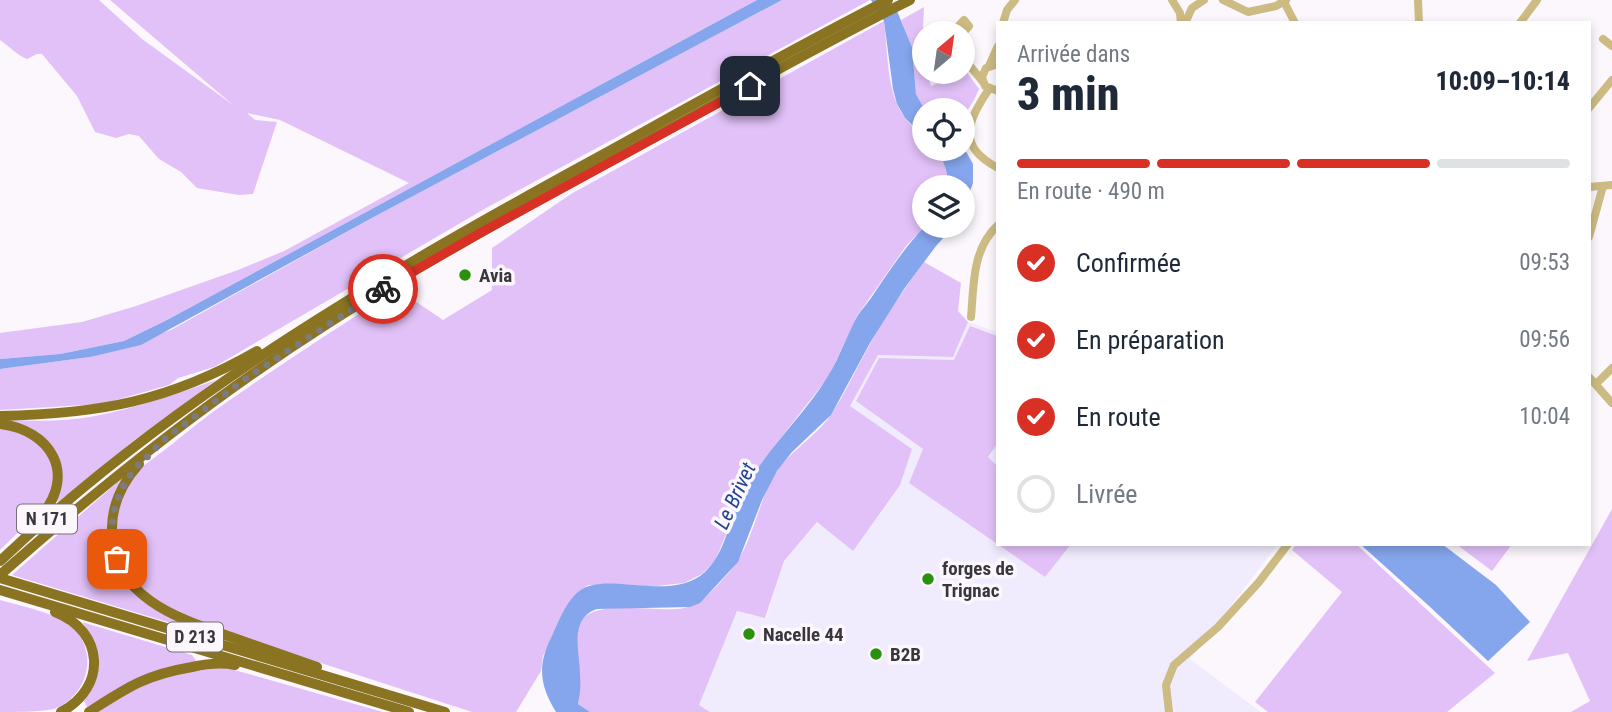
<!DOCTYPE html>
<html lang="fr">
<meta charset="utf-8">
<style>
:root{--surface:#fff;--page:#f6f6f7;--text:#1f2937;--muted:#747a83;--line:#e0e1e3;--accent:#d93025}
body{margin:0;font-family:"Roboto Condensed",sans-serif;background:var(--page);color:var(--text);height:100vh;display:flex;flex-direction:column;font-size:26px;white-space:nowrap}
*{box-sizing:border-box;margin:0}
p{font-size:23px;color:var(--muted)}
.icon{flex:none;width:38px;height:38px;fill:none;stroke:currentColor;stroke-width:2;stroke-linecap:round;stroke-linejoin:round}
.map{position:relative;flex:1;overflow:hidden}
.details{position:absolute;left:996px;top:21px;width:595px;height:525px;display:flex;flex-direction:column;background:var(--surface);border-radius:0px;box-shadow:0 4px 10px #0003}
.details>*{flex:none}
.needle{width:46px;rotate:29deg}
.tools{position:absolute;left:912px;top:21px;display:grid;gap:14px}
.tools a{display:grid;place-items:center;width:63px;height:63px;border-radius:50%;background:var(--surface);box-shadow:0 4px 10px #0003;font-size:35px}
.pin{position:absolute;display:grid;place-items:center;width:60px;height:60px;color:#fff;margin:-30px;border-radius:14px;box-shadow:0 4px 10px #0006}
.courier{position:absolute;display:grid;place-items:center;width:70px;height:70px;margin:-35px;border:5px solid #d93025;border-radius:50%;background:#fff;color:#222;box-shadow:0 2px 9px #0007}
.headline em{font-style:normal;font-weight:800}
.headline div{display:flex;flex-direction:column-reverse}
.headline{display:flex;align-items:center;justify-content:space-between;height:119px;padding:0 21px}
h1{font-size:46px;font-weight:800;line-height:52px}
.bar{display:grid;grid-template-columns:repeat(4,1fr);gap:10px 7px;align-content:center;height:84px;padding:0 21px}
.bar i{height:9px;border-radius:5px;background:var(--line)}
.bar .active{background:var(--accent)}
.bar p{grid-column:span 4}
ol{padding:0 21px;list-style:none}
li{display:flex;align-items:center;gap:21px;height:77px}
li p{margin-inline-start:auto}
li .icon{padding:7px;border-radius:50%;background:var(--accent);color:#fff;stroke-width:4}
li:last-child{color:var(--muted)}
li i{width:38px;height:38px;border:4px solid var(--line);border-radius:50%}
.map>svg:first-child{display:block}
.industrial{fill:#f0ecfe}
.green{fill:#e2c1f8}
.water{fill:#85a6ed}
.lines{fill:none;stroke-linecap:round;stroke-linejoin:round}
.minor{stroke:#ccbb83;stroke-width:8}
.highway{stroke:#8a7422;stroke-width:10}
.done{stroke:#7d7a80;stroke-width:7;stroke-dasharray:0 12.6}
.route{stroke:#d93025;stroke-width:9}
.poi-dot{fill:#2b900e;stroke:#fbf7fd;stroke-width:2.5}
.labels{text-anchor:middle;stroke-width:7;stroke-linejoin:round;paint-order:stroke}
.shield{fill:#fbf7fd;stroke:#737076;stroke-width:2}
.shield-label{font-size:18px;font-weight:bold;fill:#39363c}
.poi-label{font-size:19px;font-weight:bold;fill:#39363c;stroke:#fbf7fd;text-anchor:start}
.water-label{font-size:21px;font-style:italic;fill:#224395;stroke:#fbf7fd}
</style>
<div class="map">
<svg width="1612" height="712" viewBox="0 0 1612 712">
<rect width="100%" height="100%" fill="#fbf7fd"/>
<path class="industrial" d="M968,322l29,10 1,212h280l-88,115 71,53h-551l-11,-7 38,-94 29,7 18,-57 34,-39 35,29 59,-102 -63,-43 29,-51 75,2z"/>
<g class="green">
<path d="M0,0h99l43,39 91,66 -123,-105h647l-590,320 -43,21 -64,13 -60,5v-26l82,-11 54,-16 102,-36 46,-19 125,-68 -129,-63 -33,-7 8,7 22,2 -24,72 -14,1 -42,-7 -16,-16 -22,-13 -20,-23 -10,-2 -13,4 -21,-6 -18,-36 -35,-42h-5l-10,5c-9,-3 -18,-13 -27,-19z"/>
<path d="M782,0h88l-384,208 -272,159 -36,11 -9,7 -67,19 -102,6v-41l90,-12 81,-27 199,-111z"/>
<path d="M924,7l-2,45 2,20h3l4,14 35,-15 13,18 -5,11 -11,17 -1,-7h-37l-9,-16 -4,-47 -11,-27z"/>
<path d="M884,21c4,30 2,72 21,97 5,7 13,13 19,19v12h11c9,11 14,24 12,38h-23l1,39 -19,20 -49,70 -28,60 -67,86 -17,27 -30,72 -13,13 -18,9 -36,4 -33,-2h-27l-8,6 -15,18 -22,47 -2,15 -25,41h-44l-234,-76 -1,7 -225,-68 109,-96c32,-16 65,-48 96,-70 61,-43 124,-84 188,-124l10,16 28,19 49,-30v-42l79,-54z"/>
<path d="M924,262l37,21 -3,28 10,11 -15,35 -75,-2 -28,51 62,43 -12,36 -47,66 -36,-29 -33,39 -19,57 -28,-7 -38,94 11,7h-120l-12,-8c4,-22 -5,-63 1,-79 12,-29 79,-11 105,-17 17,-3 29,-18 41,-31 27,-27 30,-67 48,-99 14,-26 41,-39 57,-62 15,-22 26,-47 39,-70 16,-29 35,-57 55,-84z"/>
<path d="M970,326l27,10v108l-9,13 9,9 1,78h73l-26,33 -136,-94 14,-34 -67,-48 23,-43 75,2z"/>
<path d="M216,380l-84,62 -73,59 -15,6 -44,43v-122l7,-8c29,1 59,2 88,-4 41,-8 81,-22 121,-36z"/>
<path d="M1612,509v203h-41l19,-11 -22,-48 -41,8z"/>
<path d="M1296,544h60l139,129 -48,39h-179l-13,-10 87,-110 -50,-42z"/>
<path d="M1456,544h56l-20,27z"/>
<path d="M0,600c23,7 57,12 75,30 24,26 11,67 -21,79 -17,3 -36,3 -54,3z"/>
<path d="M82,622l110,33 5,7 34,7 152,43h-293l-6,-11c21,-29 19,-50 -2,-79z"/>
</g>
<g class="water">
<path d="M757,0h25l-412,219 -229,126 -51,12 -90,12v-10l60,-5 64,-13 43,-21z"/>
<path d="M871,0h19l7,11 15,36 4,47 9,16 -1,27 -19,-19 -8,-14 -4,-15 -9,-68z"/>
<path d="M963,146l10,18v19l-10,27 -1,-23h-15c2,-14 -3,-27 -12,-38h27z"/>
<path d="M925,226h29l-18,20 -32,43 -34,54 -39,72 -39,37 -15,19 -15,29 -24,62 -38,41 -10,4 -93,2c-29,10 -17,43 -17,66 1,10 0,19 -2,29l12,8h-34c-16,-26 -19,-46 -5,-74 7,-15 14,-35 27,-46 28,-23 92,12 127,-20 23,-22 23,-54 38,-80 23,-43 60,-75 85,-116 12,-19 19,-42 30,-61 4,-6 9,-11 13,-17 17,-25 33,-50 54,-72z"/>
<path d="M1360,544h82l54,41 34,37 -42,39 -60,-56z"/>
</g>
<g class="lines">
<g class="minor">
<path d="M1172,0l8,13 1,10"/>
<path d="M1223,0l25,12 28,-6 10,-6"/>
<path d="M1283,0l12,23"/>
<path d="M1418,0l1,23"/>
<path d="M1003,23l4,-13 8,-10"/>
<path d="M1185,23l7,-15 12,-8"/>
<path d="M1520,23l17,-23"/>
<path d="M952,33l12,-13 5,6 -7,8"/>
<path d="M1603,39l9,7"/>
<path d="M962,56l21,26"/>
<path d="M998,64l-12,4 -4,9 3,9 13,5"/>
<path d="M989,66l9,-20"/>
<path d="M989,89c-22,33 -33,57 9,79"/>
<path d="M1589,108l23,-28"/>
<path d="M1589,187l23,-2"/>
<path d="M1589,237l14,-51"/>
<path d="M971,317c3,-33 1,-68 27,-92"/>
<path d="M1589,377l23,26"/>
<path d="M1596,384l16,-16"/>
<path d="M1169,712l-3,-27 8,-20 44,-38 41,-45 29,-38"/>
</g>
<g class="highway">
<path d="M0,416c99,-2 170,-15 257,-65"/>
<path d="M0,424c51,6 77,50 41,92"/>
<path d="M139,464c-17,19 -28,43 -27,68 1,66 68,87 119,105 29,10 58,20 86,30"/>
<path d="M0,561c179,-169 389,-290 604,-407 94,-52 188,-105 284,-154"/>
<path d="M0,575c103,-91 211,-177 327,-251 102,-65 209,-122 315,-180 89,-48 177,-99 268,-144"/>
<path d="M0,578l445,134"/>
<path d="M0,590l409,122"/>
<path d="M55,612c49,19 53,75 6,100"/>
<path d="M89,712c39,-25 56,-37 103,-45 14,-3 29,-5 43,-2"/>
</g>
</g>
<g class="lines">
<path class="done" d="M117,559c-11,-30 -3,-65 18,-90 8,-10 17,-14 23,-25l90,-67 135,-88"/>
<path class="route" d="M383,289l97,-56 270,-147"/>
</g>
<g class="poi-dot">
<circle cx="465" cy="275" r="7"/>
<circle cx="928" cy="579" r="7"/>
<circle cx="749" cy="634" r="7"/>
<circle cx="876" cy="654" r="7"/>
</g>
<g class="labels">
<g class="shield">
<rect x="17" y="504.5" width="60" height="29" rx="5"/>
<rect x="167" y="622.5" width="56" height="29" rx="5"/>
</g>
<g class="shield-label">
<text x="47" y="525">N 171</text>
<text x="195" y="643">D 213</text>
</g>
<g class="poi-label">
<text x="479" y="282">Avia</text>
<text x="942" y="575">forges de<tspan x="942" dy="22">Trignac</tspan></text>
<text x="763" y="641">Nacelle 44</text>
<text x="890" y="661">B2B</text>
</g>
<g class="water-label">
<text transform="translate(735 496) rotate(-65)" y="7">Le Brivet</text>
</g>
</g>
</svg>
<div class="tools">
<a><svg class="needle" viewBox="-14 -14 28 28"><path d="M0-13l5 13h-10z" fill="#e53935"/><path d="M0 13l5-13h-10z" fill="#747a83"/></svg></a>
<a><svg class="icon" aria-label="locate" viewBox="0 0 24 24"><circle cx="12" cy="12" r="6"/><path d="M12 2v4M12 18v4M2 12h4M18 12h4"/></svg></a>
<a><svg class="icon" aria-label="layers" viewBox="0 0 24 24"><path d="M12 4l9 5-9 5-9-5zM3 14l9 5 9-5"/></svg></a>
</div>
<div class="pin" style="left:117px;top:559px;background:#ea580c"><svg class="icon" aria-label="bag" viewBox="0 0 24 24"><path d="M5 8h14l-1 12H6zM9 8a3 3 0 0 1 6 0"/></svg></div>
<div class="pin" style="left:750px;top:86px;background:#1f2937"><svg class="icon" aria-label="home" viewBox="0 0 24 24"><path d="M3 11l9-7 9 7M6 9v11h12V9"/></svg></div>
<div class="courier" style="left:383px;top:289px"><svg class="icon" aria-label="bike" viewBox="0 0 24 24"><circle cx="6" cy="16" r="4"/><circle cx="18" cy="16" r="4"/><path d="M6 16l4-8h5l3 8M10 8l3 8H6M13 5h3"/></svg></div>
<section class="details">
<div class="headline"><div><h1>3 min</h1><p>Arrivée dans</p></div><em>10:09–10:14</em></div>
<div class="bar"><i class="active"></i><i class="active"></i><i class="active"></i><i></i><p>En route · 490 m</p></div>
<ol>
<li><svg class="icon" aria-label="check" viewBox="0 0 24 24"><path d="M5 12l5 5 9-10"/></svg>Confirmée<p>09:53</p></li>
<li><svg class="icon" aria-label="check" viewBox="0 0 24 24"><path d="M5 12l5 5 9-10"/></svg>En préparation<p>09:56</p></li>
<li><svg class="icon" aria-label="check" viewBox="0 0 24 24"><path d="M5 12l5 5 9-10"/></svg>En route<p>10:04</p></li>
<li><i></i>Livrée</li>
</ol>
</section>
</div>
